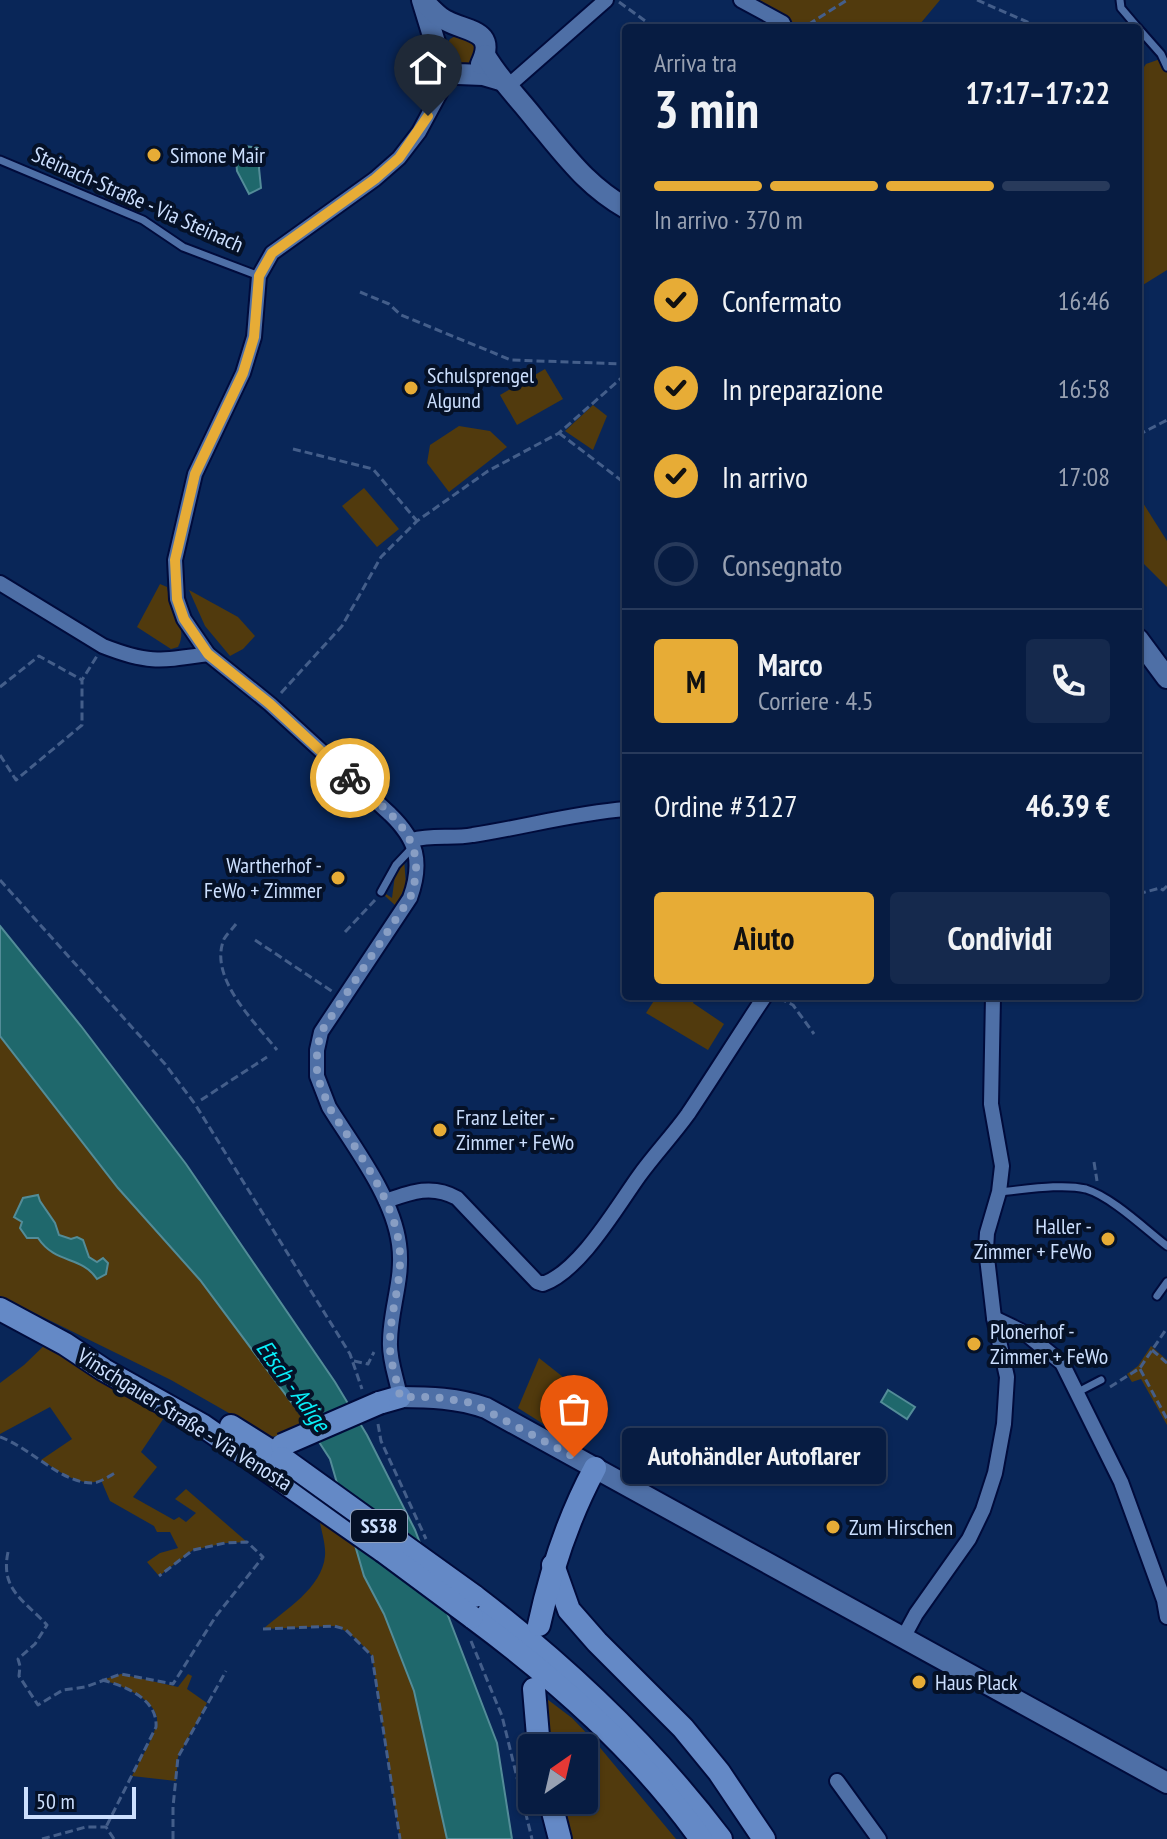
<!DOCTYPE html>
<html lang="it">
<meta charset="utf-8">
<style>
:root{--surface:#071c42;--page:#15294d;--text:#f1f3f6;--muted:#98a1b2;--line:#283a5b;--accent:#e7ac36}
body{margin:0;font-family:"PT Sans Narrow",sans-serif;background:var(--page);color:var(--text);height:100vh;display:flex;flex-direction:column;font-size:30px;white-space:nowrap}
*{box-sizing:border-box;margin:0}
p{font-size:26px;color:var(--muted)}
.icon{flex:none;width:44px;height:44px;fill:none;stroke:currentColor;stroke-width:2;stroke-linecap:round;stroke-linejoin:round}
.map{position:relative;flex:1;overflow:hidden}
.panel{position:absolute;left:622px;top:24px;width:520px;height:976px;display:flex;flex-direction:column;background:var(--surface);border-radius:8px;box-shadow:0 2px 6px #0004,0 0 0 2px var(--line)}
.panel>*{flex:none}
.needle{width:52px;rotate:34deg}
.fabs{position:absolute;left:518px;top:1734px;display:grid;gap:16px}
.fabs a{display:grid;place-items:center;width:80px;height:80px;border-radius:8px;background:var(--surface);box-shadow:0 2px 6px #0004,0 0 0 2px var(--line);font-size:40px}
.scale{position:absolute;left:24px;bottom:20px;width:112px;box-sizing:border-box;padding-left:8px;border:4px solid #ccdffe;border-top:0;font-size:22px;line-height:28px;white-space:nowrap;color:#ccdffe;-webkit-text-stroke:6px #051127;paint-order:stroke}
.pin{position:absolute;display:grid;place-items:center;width:68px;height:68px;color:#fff;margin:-82px -34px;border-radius:50% 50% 50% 0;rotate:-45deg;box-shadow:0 0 8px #0007}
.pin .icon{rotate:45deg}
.courier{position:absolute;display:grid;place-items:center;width:80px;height:80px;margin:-40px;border:6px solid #e7ac36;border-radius:50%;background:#fff;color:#222;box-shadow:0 2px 10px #0007}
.bubble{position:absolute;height:56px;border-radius:8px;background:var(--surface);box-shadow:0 2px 6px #0004,0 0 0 2px var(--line);font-size:26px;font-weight:800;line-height:56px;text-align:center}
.headline em{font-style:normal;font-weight:800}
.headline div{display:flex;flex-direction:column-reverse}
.headline{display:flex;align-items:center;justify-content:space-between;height:136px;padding:0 32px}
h1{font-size:52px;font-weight:800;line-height:60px}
.bar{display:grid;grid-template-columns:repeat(4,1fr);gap:12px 8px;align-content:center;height:96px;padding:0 32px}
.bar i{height:10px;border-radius:6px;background:var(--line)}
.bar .active{background:var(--accent)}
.bar p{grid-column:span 4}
.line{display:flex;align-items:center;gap:20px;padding:0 32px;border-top:2px solid var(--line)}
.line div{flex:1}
.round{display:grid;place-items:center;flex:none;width:84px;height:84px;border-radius:8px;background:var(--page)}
ol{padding:0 32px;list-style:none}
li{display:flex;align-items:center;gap:24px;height:88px}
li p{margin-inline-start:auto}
li .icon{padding:8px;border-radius:50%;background:var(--accent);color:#111;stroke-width:4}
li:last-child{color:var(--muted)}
li i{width:44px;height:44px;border:4px solid var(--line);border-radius:50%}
.primary-button{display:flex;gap:16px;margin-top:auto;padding:16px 32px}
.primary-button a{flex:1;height:92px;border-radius:8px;background:var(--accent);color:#111;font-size:32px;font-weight:800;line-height:92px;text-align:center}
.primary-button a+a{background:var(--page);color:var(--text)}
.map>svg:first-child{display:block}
.green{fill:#513a0d}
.water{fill:#1f686c;stroke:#538c98;stroke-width:2}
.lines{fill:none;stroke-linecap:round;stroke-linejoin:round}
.service-casing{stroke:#000b3b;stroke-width:11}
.minor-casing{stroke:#000b3b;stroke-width:18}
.secondary-casing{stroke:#000b3b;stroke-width:24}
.primary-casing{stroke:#000b3b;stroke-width:26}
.path{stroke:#445e8a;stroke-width:3;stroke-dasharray:8 4;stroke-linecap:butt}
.service{stroke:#4e6fa6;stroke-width:7}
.minor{stroke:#4e6fa6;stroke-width:14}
.secondary{stroke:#4e6fa6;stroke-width:20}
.primary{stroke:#6489c6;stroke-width:22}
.primary-bridge-casing{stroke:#000b3b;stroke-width:26;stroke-linecap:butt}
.primary-bridge{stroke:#6489c6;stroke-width:22}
.done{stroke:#889ec4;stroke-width:8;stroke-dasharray:0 14.4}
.route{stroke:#e7ac36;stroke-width:10}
.poi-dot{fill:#e7ac36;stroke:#051127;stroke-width:3}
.labels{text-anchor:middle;stroke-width:8;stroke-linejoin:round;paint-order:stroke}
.shield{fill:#051127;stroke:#90a1be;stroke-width:2}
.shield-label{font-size:20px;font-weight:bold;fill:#ccdffe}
.poi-label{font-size:22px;fill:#ccdffe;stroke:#051127;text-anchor:start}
.street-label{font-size:22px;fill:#ccdffe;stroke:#051127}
.water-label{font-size:24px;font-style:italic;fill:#0aeff9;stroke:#051127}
</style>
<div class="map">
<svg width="1167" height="1839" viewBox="0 0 1167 1839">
<rect width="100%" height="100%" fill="#092658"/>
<g class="green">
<path d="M742,0h198l-20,24 3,4h-138z"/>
<path d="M459,34l20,12 -8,19 -4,2 -16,-4 -6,-15 5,-9z"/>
<path d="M1163,58l4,10v202l-29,18v-212l8,-12z"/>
<path d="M545,369l18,30 -46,26 -17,-30z"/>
<path d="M593,405l14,11 -14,34 -28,-19z"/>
<path d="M459,426l31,5 17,16 -58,45 -22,-29 3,-18z"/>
<path d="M364,488l35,41 -22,18 -35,-41z"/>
<path d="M1138,495l29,46v46l-29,-29z"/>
<path d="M160,584l7,3c3,21 22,41 11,60l-7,2 -34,-22z"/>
<path d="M189,590l49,27 17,19 -12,13 -13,7 -25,-30z"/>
<path d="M404,859l2,26 -10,21 -11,-10 1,-2 6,4 3,-23z"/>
<path d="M657,996h39l-3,7 31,21 -16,26 -62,-37z"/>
<path d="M0,1036l118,152 82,92 106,142 -21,12 -14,3 -100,-57 -171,-84z"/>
<path d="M53,1337l119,69 -31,46 16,15 -24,30 41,23 5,-3 7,5 10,-9 -21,-14 11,-10 61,53 -22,1 -32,7 -34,26 -12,-14 13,-9 18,-5 -8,-16h-13l-3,-6 -44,-25 -9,-21c-19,9 -44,-10 -60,-20l31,-21 -22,-32 -50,27v-51l24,-18z"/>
<path d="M1151,1346l16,14v65l-26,-46 -9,3 -5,-8 11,-8z"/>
<path d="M539,1358l24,19 -18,48 -27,-17z"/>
<path d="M319,1518l36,26 9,32 20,38 30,77 33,148h-47l-28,-183c-10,-12 -23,-26 -38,-30l-71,3c22,-19 59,-41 62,-73 1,-12 -4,-26 -6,-38z"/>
<path d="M121,1674l57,13 10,-13 4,2 -5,13 20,14 -29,54 -2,24 -44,-5c6,-13 26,-44 25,-58 -3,-20 -38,-34 -55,-38z"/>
<path d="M543,1696l29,22 25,26 79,95h-108l-10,-39h26v-52h-38z"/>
</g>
<g class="water">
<path d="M244,146l16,2 3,4 -4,16 2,20 -12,6 -12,-23 -2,-22z"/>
<path d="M0,926l81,100 105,138 149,218 32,53 48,95 82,213 15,96h-65l-33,-148 -30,-77 -20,-38 -34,-117 -24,-37 -106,-142 -82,-92 -118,-152z"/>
<path d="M38,1195l2,6 15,22 4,12 12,4 6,-2 6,3 6,17 8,5 6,-4 5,5 -2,11 -9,5c-16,-24 -41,-14 -59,-41h-11l-7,-10 2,-6 -8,-5 9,-19z"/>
<path d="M888,1390l27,17 -8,12 -26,-17z"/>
</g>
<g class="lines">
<g class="service-casing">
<g id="service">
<path d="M1120,0l1,8 17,20"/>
<path d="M1138,28l23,26 6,13"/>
<path d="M0,160l143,60 40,27 76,29"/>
<path d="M381,892l15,-27 16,-17"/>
<path d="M999,1192c24,-2 63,-9 87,-3 26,8 59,40 81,57"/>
<path d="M1157,1296l10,-14"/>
<path d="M1076,1393l25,-13"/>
</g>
</g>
<g class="minor-casing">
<g id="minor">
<path d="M741,0l42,23 2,5"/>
<path d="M507,87l99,-87"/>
<path d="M0,583l103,63c46,18 57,15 105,8"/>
<path d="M412,840c20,-6 41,-1 61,-5 52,-8 101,-22 153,-26"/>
<path d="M386,1201c25,-9 46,-17 71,-3l80,84 6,2c37,-13 73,-76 96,-108 15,-21 34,-41 49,-62 26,-39 51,-79 77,-118"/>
<path d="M994,1318l31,15 37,30 59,119 43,118 3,17"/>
<path d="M400,1397c-3,-18 -11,-37 -10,-55 0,-33 14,-64 9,-98 -6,-47 -45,-97 -70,-137l-12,-31v-26l4,-18 89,-134c13,-36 7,-58 -20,-84l-120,-110 -62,-50 -24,-35 -7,-20 -2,-39 20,-86 48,-101 11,-36 5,-61 13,-23 103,-74 24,-21 20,-26 21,-39 8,-23"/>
<path d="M903,1638l13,-24 53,-75 14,-29 12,-37 9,-49 3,-47 -13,-59 -8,-69 1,-16 12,-41 3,-26 -11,-62 2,-108"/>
<path d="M837,1781l42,58"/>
</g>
</g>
<g class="secondary-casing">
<g id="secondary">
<path d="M422,0l19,62 7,8 10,4 25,1 17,5"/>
<path d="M426,4c6,5 13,14 21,17 21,11 50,9 34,43"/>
<path d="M485,55c16,27 34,43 53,68 29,34 48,62 88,85"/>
<path d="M1138,639l29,39"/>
<path d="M400,1397c29,0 58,1 86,11l681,375"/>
</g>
</g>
<g class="primary-casing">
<g id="primary">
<path d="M0,1309l65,35 39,26 98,55 181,126"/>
<path d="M379,1403l21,-6"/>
<path d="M231,1426l51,32"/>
<path d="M553,1565l16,45 28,32 86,86 36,44 45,67"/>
<path d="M474,1596c93,71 176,149 247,243"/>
<path d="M472,1617c85,63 167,135 229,222"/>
<path d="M539,1625c12,-55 29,-107 56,-157"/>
<path d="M534,1689l5,59"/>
<path d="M550,1800l10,39"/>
</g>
</g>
<g class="path">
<path d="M977,0l64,28"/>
<path d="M619,2l36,26"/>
<path d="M797,27l9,-1 41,-26"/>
<path d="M360,292l29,12 12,11 110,45 115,4"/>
<path d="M559,433l67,51"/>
<path d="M1138,435l29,-15"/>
<path d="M293,449l80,20 44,52"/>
<path d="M0,687l39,-31 43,24"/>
<path d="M281,693l61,-67 39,-69 36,-36 71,-50 71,-38 67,-59"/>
<path d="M0,755l16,25 66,-55v-45l15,-24"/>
<path d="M0,880l165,184 30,40 155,250 12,35"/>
<path d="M1138,894l22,-6 3,2 4,-4"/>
<path d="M236,924c-3,4 -9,10 -12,15 -16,39 31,83 53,111"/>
<path d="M345,932l30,-32"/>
<path d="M255,940l78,52"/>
<path d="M779,998l14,7 21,29"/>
<path d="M201,1100l66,-43"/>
<path d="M1094,1162l3,19"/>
<path d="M1152,1350l15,13"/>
<path d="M354,1361l14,3 6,-12"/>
<path d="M1140,1369l27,50"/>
<path d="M1110,1387l30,-19 27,-40"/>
<path d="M378,1424l3,17 45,98"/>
<path d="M0,1437c29,10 61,46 92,46 7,0 16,-6 23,-10"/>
<path d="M8,1552c-8,38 16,48 39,73l-12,19 -17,15 2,7 -1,10 19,29 25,-15 22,-3 36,-13 52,10 43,-68 47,-59 -16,-15 -22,1 -32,7 -34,26"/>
<path d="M263,1629l71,-3 11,3 27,27 28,183"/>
<path d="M471,1641l31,75 30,123"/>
<path d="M102,1680c23,6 56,19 54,47l-50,100"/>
<path d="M42,1839l44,-12h20l8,12"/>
<path d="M173,1839v-32l5,-50 48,-86"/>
</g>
<use href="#service" class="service"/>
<use href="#minor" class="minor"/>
<use href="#secondary" class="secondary"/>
<use href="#primary" class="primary"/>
<g class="primary-bridge-casing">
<g id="primary-bridge">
<path d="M282,1445l97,-42"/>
<path d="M282,1458l192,138"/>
<path d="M383,1551l89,66"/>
</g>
</g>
<use href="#primary-bridge" class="primary-bridge"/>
</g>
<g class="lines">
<path class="done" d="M350,778c40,36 82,60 60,120l-89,134 -4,18v26l12,31c25,40 64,90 70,137 5,34 -9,65 -9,98 -1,18 7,37 10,55h35l37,6 102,54"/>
<path class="route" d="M350,778l-80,-74 -62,-50 -24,-35 -7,-20 -2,-39 20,-86 48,-101 11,-36 5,-61 13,-23 103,-74 24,-21 29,-42"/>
</g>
<g class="poi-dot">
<circle cx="154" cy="155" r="8"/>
<circle cx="411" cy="388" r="8"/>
<circle cx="338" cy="878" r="8"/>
<circle cx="440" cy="1130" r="8"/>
<circle cx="1108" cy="1239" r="8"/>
<circle cx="974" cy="1344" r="8"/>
<circle cx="833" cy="1527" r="8"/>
<circle cx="919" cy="1682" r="8"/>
</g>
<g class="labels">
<rect class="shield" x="351" y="1510" width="56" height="32" rx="6"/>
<g class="shield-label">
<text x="379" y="1533">SS38</text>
</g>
<g class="poi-label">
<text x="170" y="163">Simone Mair</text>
<text x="427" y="383">Schulsprengel<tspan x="427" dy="25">Algund</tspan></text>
<text x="322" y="873" text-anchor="end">Wartherhof -<tspan x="322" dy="25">FeWo + Zimmer</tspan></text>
<text x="456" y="1125">Franz Leiter -<tspan x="456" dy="25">Zimmer + FeWo</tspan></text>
<text x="1092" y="1234" text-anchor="end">Haller -<tspan x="1092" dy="25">Zimmer + FeWo</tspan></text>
<text x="990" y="1339">Plonerhof -<tspan x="990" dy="25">Zimmer + FeWo</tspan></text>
<text x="849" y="1535">Zum Hirschen</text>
<text x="935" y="1690">Haus Plack</text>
</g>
<g class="street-label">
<text transform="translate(138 199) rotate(24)" y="8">Steinach-Straße - Via Steinach</text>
<text transform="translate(185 1419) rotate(32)" y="8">Vinschgauer Straße - Via Venosta</text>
</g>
<g class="water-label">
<text transform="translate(293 1386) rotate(54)" y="8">Etsch - Adige</text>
</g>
</g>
</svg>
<div class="fabs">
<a><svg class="needle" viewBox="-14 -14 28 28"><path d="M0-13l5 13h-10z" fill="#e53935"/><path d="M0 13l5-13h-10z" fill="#98a1b2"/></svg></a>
</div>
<div class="scale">50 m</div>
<div class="pin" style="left:574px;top:1457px;background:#ea580c"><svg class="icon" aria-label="bag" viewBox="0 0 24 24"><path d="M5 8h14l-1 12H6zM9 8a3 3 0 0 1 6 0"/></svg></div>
<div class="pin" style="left:428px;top:116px;background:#1f2937"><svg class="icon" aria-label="home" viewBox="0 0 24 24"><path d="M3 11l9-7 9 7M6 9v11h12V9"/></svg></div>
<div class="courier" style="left:350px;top:778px"><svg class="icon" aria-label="bike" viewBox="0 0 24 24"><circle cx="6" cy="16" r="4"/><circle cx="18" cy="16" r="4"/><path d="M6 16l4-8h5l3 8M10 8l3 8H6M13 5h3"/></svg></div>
<div class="bubble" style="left:622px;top:1428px;width:264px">Autohändler Autoflarer</div>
<section class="panel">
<div class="headline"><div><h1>3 min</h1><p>Arriva tra</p></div><em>17:17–17:22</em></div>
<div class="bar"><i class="active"></i><i class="active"></i><i class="active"></i><i></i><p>In arrivo · 370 m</p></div>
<ol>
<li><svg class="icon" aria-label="check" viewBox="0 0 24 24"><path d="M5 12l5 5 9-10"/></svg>Confermato<p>16:46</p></li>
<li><svg class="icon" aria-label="check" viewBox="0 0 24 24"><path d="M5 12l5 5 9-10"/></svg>In preparazione<p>16:58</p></li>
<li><svg class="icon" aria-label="check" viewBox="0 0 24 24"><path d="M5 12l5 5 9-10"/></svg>In arrivo<p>17:08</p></li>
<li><i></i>Consegnato</li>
</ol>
<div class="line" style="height:144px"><b class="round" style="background:var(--accent);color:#111">M</b><div><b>Marco</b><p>Corriere · 4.5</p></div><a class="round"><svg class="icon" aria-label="phone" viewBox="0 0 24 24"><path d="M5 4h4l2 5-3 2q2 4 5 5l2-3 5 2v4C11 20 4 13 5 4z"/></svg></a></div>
<div class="line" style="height:104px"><div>Ordine #3127</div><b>46.39 €</b></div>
<div class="primary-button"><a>Aiuto</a><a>Condividi</a></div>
</section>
</div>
